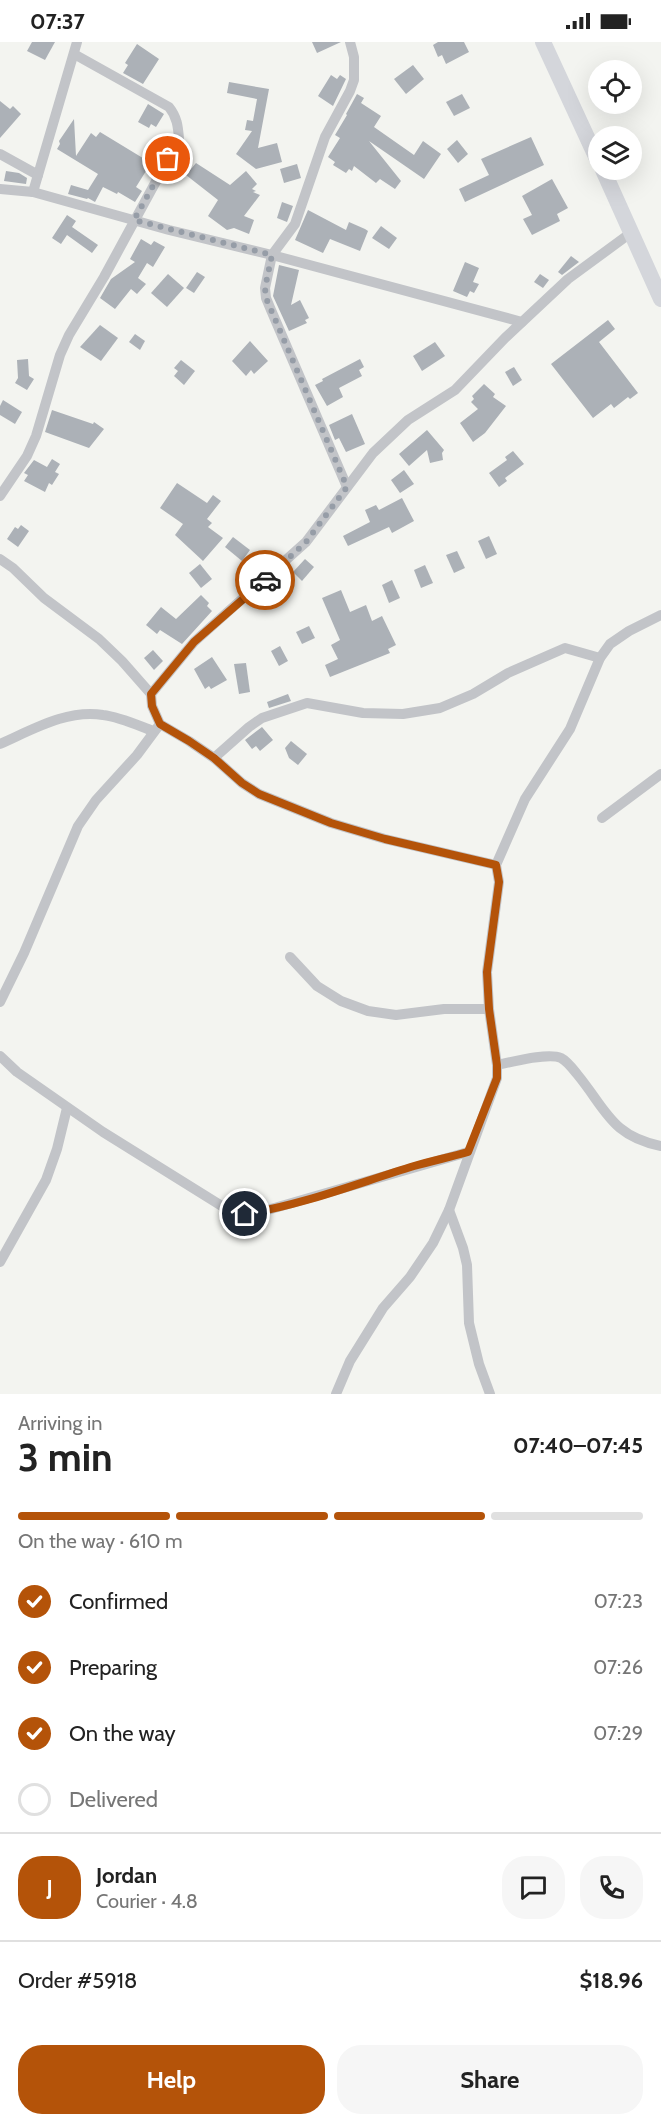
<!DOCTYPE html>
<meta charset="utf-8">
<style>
:root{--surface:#fff;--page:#f6f6f6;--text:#222;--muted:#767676;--line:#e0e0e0;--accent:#b45309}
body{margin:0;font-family:Cabin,sans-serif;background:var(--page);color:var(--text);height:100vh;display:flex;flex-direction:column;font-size:22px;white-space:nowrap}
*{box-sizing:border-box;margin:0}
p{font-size:20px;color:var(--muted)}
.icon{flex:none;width:33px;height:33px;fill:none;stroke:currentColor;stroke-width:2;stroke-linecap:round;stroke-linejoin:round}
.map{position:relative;height:1352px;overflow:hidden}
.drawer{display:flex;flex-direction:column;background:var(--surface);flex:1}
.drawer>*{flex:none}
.fabs{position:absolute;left:588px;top:18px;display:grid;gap:12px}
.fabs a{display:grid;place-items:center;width:54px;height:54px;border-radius:50%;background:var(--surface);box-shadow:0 6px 24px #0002;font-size:30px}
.pin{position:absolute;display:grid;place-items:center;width:51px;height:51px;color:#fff;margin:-26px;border:3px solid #fff;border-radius:50%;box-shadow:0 2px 6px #0007}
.courier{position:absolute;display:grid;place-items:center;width:60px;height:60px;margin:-30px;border:4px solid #b45309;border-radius:50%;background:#fff;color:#222;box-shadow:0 2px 8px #0007}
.summary em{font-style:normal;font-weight:800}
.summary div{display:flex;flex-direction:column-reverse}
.summary{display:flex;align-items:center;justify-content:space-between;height:102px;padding:0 18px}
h1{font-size:39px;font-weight:800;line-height:45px}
.bar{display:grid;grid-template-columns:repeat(4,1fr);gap:9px 6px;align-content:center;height:72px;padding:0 18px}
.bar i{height:8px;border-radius:4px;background:var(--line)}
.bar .on{background:var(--accent)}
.bar p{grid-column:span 4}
.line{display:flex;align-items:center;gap:15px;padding:0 18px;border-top:2px solid var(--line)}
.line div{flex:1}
.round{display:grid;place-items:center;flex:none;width:63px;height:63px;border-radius:24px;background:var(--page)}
ol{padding:0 18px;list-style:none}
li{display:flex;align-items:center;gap:18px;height:66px}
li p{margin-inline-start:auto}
li .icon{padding:6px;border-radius:50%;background:var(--accent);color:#fff;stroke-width:4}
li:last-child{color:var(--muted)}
li i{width:33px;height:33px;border:3px solid var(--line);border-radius:50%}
.button{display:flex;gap:12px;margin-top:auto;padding:12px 18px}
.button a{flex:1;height:69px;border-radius:24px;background:var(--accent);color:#fff;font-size:24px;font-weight:800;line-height:69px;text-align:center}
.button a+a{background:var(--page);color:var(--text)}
.status{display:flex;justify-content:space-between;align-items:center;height:42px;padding:0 30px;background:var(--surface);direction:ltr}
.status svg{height:16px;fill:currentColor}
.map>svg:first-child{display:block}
.building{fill:#acb1b7}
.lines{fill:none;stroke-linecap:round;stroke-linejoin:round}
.minor{stroke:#c2c4c8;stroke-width:10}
.primary{stroke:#d4d6db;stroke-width:16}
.done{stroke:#969da7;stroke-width:6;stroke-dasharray:0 10.8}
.route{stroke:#b45309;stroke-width:8}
</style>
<div class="status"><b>07:37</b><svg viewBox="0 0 49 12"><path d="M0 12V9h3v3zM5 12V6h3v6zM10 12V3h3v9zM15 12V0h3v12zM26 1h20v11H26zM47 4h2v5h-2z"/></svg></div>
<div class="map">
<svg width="661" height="1352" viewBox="0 0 661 1352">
<rect width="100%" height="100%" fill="#f3f4f0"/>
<g class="building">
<path d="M32,0h23l-10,18 -18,-9z"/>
<path d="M312,0h29l-24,11z"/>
<path d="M438,0h26l5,10 -23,12 -4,-9 -4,2 -5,-12z"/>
<path d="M137,2l22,15 -16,25 -20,-11 5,-8 -3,-2z"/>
<path d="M413,23l11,14 -18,15 -12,-15z"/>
<path d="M331,33l6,4 3,-4 6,4 -13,27 -15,-10z"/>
<path d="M229,40l40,7 -11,59 19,-5 5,19 -26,7 -20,-15 16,-23 -7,-1 2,-10 6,1 4,-22 -30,-6z"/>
<path d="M357,52l7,4 -3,5 20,13 -7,11 40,28 9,-14 18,13 -17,25 -55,-38 32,40 -6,8 -15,-10 -4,4 -22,-17 -2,5 -3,-2 -3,4 -13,-8 2,-3 -7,-5 12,-19 -5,-3 12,-20 -1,-1z"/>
<path d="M462,52l8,14 -16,8 -8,-14z"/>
<path d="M0,59l10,8 3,-3 8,8 -21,24z"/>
<path d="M148,62l16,10 -8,13 -5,-3 -2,4 -11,-6z"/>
<path d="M74,77l2,37 15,-23 5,4 4,-5 51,31 -15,24 6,4 -7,11 -17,-10 -1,2 -14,-7 -8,15 -7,-4 -1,1 -19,-5 3,-9 17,5 10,-16 -41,-25 3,-5 -1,-3z"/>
<path d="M531,95l13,28 -79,37 -6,-13 30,-14 -8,-16z"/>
<path d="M457,98l11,14 -10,9 -11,-14z"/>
<path d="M196,121l34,22 16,-14 11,13 -5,5 4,2 -3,1 7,3 -16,21 10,4 -5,14 -15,-6 -7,2 -19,-14 10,-16 -32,-25z"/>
<path d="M297,122l4,14 -17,5 -4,-14z"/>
<path d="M6,129l13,2 8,5 -1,6 -22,-3z"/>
<path d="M552,137l16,29 -11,6 3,7 -28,14 -9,-16 9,-4 -10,-19z"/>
<path d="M282,160l11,4 -6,16 -10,-4z"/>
<path d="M308,168l38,20 3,-8 16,7 3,2 -8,20 -30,-12 -7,14 -28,-13z"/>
<path d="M67,173l9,6 -4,6 26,18 -6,8 -25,-18 -6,9 -9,-6z"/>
<path d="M381,184l16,12 -8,11 -17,-11z"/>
<path d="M141,197l10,6 3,-4 11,6 -12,20 -6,-4 -9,15 8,6 -9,10 -6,-5 -16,20 -15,-11 11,-19 24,-17 -5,-3z"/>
<path d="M571,214l8,6 -17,13 -4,-3z"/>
<path d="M465,220l14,6 -6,14 6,2 -5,9 -4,-2 -3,6 -14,-6z"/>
<path d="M279,223l20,5 -8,35 9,-5 9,18 -4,2 2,3 -18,8 -16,-35z"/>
<path d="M197,230l8,5 -11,16 -8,-5z"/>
<path d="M168,232l16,14 -17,19 -16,-14z"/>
<path d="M540,232l9,6 -6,8 -9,-6z"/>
<path d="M608,278l7,9 -16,13 39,51 -8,6 -2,-2 -14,11 -3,-4 -18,14 -42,-54z"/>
<path d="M100,283l18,13 -17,23 -21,-14z"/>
<path d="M135,292l10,7 -5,9 -11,-8z"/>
<path d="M250,299l18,20 -14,13 -3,-4 -5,6 -14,-15z"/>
<path d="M435,300l10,14 -23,15 -9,-15z"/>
<path d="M28,317l1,17 5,3 -7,11 -12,-7 3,-5 -1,-18z"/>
<path d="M360,317l4,8 -5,3 3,6 -23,12 4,9 -16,9 -12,-21 8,-4 -1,-2z"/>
<path d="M181,318l14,11 -11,14 -10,-9 4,-5 -4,-3z"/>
<path d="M514,325l8,13 -9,6 -8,-14z"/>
<path d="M484,342l11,10 -2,3 13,9 -21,27 -12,9 -13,-19 18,-14 -7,-7 3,-3 -2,-3z"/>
<path d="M3,358l19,12 -7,12 -15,-9v-9z"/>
<path d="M52,368l41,14 1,-2 10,7 -15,19 -44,-16z"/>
<path d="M352,372l13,30 -19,8 -7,-14 -4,2 -6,-15z"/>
<path d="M427,388l17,20 -2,3 1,7 -13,3 -3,-13 -18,16 -10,-12z"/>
<path d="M513,409l11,13 -19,14 2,3 -8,6 -10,-14 18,-13 -2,-3z"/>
<path d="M52,417l8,5 -5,8 4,2 -7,11 -3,-2 -4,9 -21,-11 4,-6 -4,-2 10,-13 13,7z"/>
<path d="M404,428l10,14 -14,9 -9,-13z"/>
<path d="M177,441l30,20 6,-8 8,6 -14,18 5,4 -4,4 15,11 -20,23 -28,-26 8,-11 -23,-16z"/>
<path d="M402,456l12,23 -22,12 -3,-6 -41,19 -5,-10 27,-14 -5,-12 11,-5 3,5z"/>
<path d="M21,483l8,6 -11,16 -11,-8 8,-12 3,2z"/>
<path d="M489,494l8,18 -11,5 -8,-18z"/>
<path d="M233,495l17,13 -8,11 -17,-14z"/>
<path d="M457,509l8,17 -11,5 -8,-18z"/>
<path d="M305,517l9,8 -12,14 -9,-9z"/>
<path d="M200,522l12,15 -11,9 -12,-15z"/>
<path d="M425,523l8,18 -12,5 -7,-18z"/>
<path d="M392,538l8,18 -11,5 -7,-18z"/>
<path d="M341,548l9,22 16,-7 6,16 10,-5 14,29 -8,4 2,4 -60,24 -5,-12 13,-6 -7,-14 9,-5 -18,-42z"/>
<path d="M201,553l8,8 -2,3 5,5 -30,33 -22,-14 -3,4 -11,-9 15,-18 15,12z"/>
<path d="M309,584l6,12 -13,6 -6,-12z"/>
<path d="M280,604l8,15 -9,5 -8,-15z"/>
<path d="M153,608l10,11 -9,9 -10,-12z"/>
<path d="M212,615l15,23 -16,9 -2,-3 -4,3 -11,-20z"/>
<path d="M246,621l4,29 -11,2 -5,-30z"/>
<path d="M288,652l3,7 -22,7 -2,-6z"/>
<path d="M262,685l11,13 -13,11 -4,-5 -4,3 -7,-9z"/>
<path d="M291,699l16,13 -9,11 -9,-7 -4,-10z"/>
</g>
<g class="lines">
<g class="minor">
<path d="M0,112l38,21"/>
<path d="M0,147l33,3 136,38 103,25 250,67"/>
<path d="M33,150l44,-150"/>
<path d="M347,445l-76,-177 -5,-12 -1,-10 7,-33 23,-31 30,-87 25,-46 4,-11v-23l-4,-15"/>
<path d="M0,454l27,-40 9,-20 24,-81 9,-20 35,-58 75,-138c-1,-13 -2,-22 -10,-32l-95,-53"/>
<path d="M0,517l13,9 31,30 55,41 23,22 29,33 1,12 8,18 29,17 25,17 28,25 17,11 72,29 54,16 111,26"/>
<path d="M151,652l43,-52 112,-100 67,-89 35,-33 47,-30 50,-52 63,-59 64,-47"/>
<path d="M0,702c32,-14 67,-35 103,-29 17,2 34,10 50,16"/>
<path d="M214,716l35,-31 13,-9 45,-15 56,10 40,1 37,-6 33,-14 35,-21 57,-25 35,10"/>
<path d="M602,776l59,-44"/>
<path d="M290,915l27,29 24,15 27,10 28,4 48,-6h45"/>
<path d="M0,960l24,-49 54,-127 18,-26 41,-45 23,-31"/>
<path d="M0,1014l17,16 86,60 130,81 12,1 19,-3 204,-59"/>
<path d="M497,1023c15,-3 51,-13 64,-7 6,3 12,11 16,16 29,35 34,62 84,72"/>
<path d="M449,1168l14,38 4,17 2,58 10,41 11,30"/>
<path d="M0,1220l46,-82 11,-31 10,-41"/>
<path d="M336,1352l14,-33 33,-53 27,-31 23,-34 16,-33 48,-132v-13l-8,-56 -2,-37 12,-90 -3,-17 29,-66 45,-70 30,-71 10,-14 19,-13 32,-16"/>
</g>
<g class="primary">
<path d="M543,0l55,119"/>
<path d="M603,128l58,129"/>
</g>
</g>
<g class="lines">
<path class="done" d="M168,117l-34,61 138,35 -7,33 1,10 81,189 -41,55 -41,38"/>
<path class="route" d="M245,1172c58,-9 113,-31 169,-48 18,-5 36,-9 54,-14l29,-74v-13l-8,-56 -2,-37 12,-90 -3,-17 -111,-26 -54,-16 -72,-29 -17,-11 -28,-25 -25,-17 -29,-17 -8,-18 -1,-12 43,-52 71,-62"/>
</g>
</svg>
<div class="fabs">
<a><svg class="icon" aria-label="locate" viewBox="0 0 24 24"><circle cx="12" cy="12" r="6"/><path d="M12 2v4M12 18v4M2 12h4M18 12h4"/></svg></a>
<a><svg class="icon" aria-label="layers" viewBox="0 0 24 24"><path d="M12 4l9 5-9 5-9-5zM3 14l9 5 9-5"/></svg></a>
</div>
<div class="pin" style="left:168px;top:117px;background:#ea580c"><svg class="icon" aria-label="bag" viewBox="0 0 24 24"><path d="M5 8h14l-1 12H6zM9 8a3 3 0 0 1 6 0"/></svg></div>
<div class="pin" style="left:245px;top:1172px;background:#1f2937"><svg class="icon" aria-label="home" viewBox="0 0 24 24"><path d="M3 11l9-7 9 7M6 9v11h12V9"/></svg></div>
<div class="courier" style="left:265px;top:538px"><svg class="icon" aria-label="car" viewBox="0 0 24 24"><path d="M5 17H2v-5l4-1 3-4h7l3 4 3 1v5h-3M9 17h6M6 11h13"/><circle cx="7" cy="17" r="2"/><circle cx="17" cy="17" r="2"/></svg></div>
</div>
<section class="drawer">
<div class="summary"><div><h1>3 min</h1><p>Arriving in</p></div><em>07:40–07:45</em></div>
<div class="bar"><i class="on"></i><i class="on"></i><i class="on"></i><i></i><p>On the way · 610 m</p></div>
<ol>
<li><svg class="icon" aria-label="check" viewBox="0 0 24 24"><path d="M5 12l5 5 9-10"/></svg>Confirmed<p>07:23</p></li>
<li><svg class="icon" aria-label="check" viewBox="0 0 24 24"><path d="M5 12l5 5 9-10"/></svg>Preparing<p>07:26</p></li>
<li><svg class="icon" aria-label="check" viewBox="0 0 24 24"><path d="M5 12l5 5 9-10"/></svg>On the way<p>07:29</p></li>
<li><i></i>Delivered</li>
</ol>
<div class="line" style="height:108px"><b class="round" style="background:var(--accent);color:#fff">J</b><div><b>Jordan</b><p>Courier · 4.8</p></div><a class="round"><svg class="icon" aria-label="chat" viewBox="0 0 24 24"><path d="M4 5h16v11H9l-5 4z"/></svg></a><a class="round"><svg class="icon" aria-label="phone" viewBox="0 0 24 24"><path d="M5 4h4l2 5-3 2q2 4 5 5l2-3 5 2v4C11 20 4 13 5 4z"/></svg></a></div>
<div class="line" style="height:78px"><div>Order #5918</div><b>$18.96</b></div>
<div class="button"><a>Help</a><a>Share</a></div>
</section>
